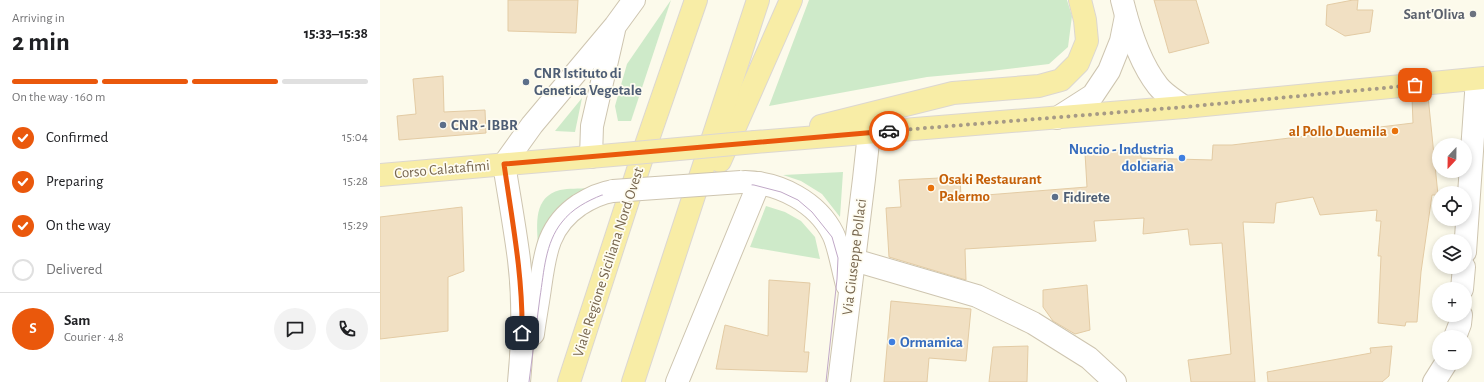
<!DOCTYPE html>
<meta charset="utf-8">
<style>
:root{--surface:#fff;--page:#f2f2f2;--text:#202124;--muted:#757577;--line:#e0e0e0;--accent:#ea580c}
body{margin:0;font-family:"Alegreya Sans",sans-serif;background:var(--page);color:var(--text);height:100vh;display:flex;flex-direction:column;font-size:15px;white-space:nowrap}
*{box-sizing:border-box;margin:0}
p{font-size:13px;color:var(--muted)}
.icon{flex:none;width:22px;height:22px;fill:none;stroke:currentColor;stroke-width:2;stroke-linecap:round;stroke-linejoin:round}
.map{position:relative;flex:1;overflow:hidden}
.sheet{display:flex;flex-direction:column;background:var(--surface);width:380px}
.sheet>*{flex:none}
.needle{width:26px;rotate:202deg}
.buttons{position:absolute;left:1052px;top:138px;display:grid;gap:8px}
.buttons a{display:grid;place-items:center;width:40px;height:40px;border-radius:50%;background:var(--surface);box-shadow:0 2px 6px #0003;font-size:20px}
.pin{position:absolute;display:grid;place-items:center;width:34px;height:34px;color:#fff;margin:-17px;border-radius:8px;box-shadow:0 2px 6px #0006}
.courier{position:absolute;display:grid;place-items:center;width:40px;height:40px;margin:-20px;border:3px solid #ea580c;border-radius:50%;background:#fff;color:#222;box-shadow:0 1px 5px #0007}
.overview em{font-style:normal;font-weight:700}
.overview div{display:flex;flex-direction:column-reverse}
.overview{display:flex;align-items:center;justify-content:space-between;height:68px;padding:0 12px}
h1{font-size:26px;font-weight:700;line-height:30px}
.bar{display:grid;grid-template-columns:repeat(4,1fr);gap:6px 4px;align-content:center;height:48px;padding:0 12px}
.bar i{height:5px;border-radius:3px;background:var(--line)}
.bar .active{background:var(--accent)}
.bar p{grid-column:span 4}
.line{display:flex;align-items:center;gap:10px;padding:0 12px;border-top:1px solid var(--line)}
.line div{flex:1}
.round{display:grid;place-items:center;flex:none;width:42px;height:42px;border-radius:21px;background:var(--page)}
ol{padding:0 12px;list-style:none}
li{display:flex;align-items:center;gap:12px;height:44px}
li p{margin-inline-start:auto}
li .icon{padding:4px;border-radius:50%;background:var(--accent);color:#fff;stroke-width:4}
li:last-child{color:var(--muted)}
li i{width:22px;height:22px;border:2px solid var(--line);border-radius:50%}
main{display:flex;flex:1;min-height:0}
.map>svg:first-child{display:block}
.green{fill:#ceeac9}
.building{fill:#f1e0c3;stroke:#e3cba4}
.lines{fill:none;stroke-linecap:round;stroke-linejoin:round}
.minor-casing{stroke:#cec5b0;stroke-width:24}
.major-casing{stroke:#dcd7d1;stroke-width:24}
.minor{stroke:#fff;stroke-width:22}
.major{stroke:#f8eda6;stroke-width:22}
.tram{stroke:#c0a8c7;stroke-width:1}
.minor-bridge-casing{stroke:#cec5b0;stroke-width:24;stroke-linecap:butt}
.major-bridge-casing{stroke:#dcd7d1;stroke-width:24;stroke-linecap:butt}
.minor-bridge{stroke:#fff;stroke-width:22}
.major-bridge{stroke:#f8eda6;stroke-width:22}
.done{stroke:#a69a85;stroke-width:4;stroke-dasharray:0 7.2}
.route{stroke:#ea580c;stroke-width:5}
.worship-dot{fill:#6b7280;stroke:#fefcf1;stroke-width:1.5}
.service-dot{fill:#5c6f8a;stroke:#fefcf1;stroke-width:1.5}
.food-dot{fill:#e8710a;stroke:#fefcf1;stroke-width:1.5}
.shop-dot{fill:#3f7fe0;stroke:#fefcf1;stroke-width:1.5}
.labels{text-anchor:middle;stroke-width:3.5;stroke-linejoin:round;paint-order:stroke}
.worship-label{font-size:15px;font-weight:bold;fill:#5b616d;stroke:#fefcf1;text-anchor:end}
.service-label{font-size:15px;font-weight:bold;fill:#4e5e75;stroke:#fefcf1;text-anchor:start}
.food-label{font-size:15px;font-weight:bold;fill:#c56008;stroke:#fefcf1;text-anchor:end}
.shop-label{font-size:15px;font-weight:bold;fill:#366cbe;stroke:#fefcf1;text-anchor:end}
.street-label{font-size:15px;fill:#77664e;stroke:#fefcf1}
</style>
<main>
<section class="sheet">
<div class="overview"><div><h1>2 min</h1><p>Arriving in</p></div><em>15:33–15:38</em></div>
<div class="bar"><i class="active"></i><i class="active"></i><i class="active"></i><i></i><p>On the way · 160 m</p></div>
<ol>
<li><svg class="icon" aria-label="check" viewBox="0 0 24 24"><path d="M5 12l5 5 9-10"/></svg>Confirmed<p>15:04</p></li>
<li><svg class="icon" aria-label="check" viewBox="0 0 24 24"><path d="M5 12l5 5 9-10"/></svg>Preparing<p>15:28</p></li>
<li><svg class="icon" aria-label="check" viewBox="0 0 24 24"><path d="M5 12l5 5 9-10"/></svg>On the way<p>15:29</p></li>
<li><i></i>Delivered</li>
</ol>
<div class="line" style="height:72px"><b class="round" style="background:var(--accent);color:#fff">S</b><div><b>Sam</b><p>Courier · 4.8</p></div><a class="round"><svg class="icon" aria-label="chat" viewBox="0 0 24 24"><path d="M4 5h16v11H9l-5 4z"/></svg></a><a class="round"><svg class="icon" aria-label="phone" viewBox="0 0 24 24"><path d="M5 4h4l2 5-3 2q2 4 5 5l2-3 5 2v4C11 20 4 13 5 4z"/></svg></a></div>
</section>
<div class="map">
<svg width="1104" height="382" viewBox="0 0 1104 382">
<rect width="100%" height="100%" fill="#fcfaeb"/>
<g class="green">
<path d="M291,0l-40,121h-13l-3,-15 12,-42z"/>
<path d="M429,0h258l5,16 -4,31 -19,17 -58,7 -64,6 -158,29z"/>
<path d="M202,98l-7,34 -20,-1z"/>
<path d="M463,172l-3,45 -18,-23 -21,-13 -18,-6z"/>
<path d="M208,188c-8,4 -17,9 -24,14 -13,11 -19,28 -26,43 -1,-21 -5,-48 22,-55 9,-2 19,-1 28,-2z"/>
<path d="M386,206l19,6 16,9 14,16 5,22 -70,-12z"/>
</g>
<g class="building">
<path d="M128,0h70l-2,33 -68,-2z"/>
<path d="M774,0h42l13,43 -40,10z"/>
<path d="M973,0h5l-1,10h16l-3,22 -25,4 -19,-11 1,-20z"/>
<path d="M63,76l1,36 41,-2 1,23 -87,7 -2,-24 19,-2 -3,-35z"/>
<path d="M1048,96l10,99h-6l-11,77 -4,50h-11l-1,4 -27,-3 3,-67h-3l3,-35h-5l1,-11 -57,5 -7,-18 -37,6 -2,20 -31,-1 12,160h-64l-3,-22 43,-6 -9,-111 -32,2 -2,-16 -45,5 1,-16 -50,3 2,20 -131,8 1,31 -77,-23 -3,-49 15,-1 -2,-27 61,-3 1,20 126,-10 -2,-34 56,-4v9l71,2 1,-15h19l181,-22 -1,-26z"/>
<path d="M82,207l2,64 -16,6v54l-68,8v-122z"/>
<path d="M389,280l41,3 -6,69h5l-2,20 -91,-3 9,-44 43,11z"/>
<path d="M707,285l3,45 -15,4 -22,-13 -10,-14v-17z"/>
<path d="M511,301l80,8 -5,52 -37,-3 -2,24h-43z"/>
<path d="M648,346l-1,36h-38l4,-35z"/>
<path d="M1012,346l-3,30 -7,6h-114l-1,-10 104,-19 -1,-5z"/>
</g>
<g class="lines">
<g class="minor-casing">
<g id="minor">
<path d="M742,0c7,29 17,62 36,86 6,8 18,15 26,21"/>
<path d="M677,118l36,-23 16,-24 12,-30 5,-25"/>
<path d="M211,157l1,-31 22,-96"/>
<path d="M365,182c35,1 72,20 88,52 6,12 10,37 14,51"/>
<path d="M1085,252l12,-173"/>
<path d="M474,260l123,36 56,27 56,35 26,24"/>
<path d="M1082,289l2,-22"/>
<path d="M153,334c2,-16 5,-31 7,-46 5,-35 8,-62 39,-83 11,-7 21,-12 34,-14"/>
<path d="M1075,337l5,-13 1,-9"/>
<path d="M139,382c4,-41 5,-81 0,-122 -4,-32 -10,-64 -15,-96l28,-39 83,-99 19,-26"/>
<path d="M297,382l82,-199"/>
<path d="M459,382l25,-203 5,-46"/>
<path d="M1054,382l12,-19"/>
</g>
</g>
<g class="major-casing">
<g id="major">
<path d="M441,126l132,-33 86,-7 22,-6 17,-17 9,-22 -2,-21 -5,-20"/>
<path d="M375,142l429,-35 300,-29"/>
<path d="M340,161l71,-161"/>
<path d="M0,175l244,-21"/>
<path d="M189,382l78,-240 49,-142"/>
<path d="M253,382l125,-382"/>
</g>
</g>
<use href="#minor" class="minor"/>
<use href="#major" class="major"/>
<path class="tram" d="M149,382c4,-28 7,-57 11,-85 4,-25 5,-54 22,-75 10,-13 25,-21 40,-27l140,-11 12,1 27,7 17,8 14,12 20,25 6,21 -1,21 -11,103"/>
<g class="minor-bridge-casing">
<path id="minor-bridge" d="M233,191l128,-9"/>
</g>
<g class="major-bridge-casing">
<path id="major-bridge" d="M244,154l131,-12"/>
</g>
<use href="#minor-bridge" class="minor-bridge"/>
<use href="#major-bridge" class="major-bridge"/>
</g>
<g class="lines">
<path class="done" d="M509,131l295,-24 231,-22"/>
<path class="route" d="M142,333c1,-57 -10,-113 -18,-169l385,-33"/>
</g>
<circle class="worship-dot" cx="1093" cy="14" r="4"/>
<g class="service-dot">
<circle cx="146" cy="82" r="4"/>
<circle cx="63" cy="125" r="4"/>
<circle cx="675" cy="197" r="4"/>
</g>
<g class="food-dot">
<circle cx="1015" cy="131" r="4"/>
<circle cx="551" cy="188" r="4"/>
</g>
<g class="shop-dot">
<circle cx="802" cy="158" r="4"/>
<circle cx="512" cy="342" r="4"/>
</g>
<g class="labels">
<g class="worship-label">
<text x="1085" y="19">Sant'Oliva</text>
</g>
<g class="service-label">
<text x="154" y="78">CNR Istituto di<tspan x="154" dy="17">Genetica Vegetale</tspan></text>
<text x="71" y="130">CNR - IBBR</text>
<text x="683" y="202">Fidirete</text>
</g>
<g class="food-label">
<text x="1007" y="136">al Pollo Duemila</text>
<text x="559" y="184" text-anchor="start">Osaki Restaurant<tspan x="559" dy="17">Palermo</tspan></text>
</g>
<g class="shop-label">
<text x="794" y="154">Nuccio - Industria<tspan x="794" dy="17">dolciaria</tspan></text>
<text x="520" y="347" text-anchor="start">Ormamica</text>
</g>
<g class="street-label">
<text transform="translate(62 169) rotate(-5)" y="5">Corso Calatafimi</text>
<text transform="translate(474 257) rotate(-83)" y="5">Via Giuseppe Pollaci</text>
<text transform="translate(228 262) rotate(-72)" y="5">Viale Regione Siciliana Nord Ovest</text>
</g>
</g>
</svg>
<div class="buttons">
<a><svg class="needle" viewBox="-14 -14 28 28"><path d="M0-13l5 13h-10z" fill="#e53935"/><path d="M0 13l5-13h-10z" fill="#757577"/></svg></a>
<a><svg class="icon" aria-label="locate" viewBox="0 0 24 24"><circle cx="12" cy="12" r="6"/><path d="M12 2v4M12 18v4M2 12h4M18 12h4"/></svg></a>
<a><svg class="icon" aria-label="layers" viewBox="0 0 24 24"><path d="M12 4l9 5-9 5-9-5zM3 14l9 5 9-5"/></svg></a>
<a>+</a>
<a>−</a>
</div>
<div class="pin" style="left:1035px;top:85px;background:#ea580c"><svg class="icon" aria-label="bag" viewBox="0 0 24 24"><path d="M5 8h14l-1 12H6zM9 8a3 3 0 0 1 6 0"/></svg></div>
<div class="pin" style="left:142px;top:333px;background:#1f2937"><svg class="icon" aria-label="home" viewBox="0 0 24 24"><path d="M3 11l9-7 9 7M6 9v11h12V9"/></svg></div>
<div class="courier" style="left:509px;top:131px"><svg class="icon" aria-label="car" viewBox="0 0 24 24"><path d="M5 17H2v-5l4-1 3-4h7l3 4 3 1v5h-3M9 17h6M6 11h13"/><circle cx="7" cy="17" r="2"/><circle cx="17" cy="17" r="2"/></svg></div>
</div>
</main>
